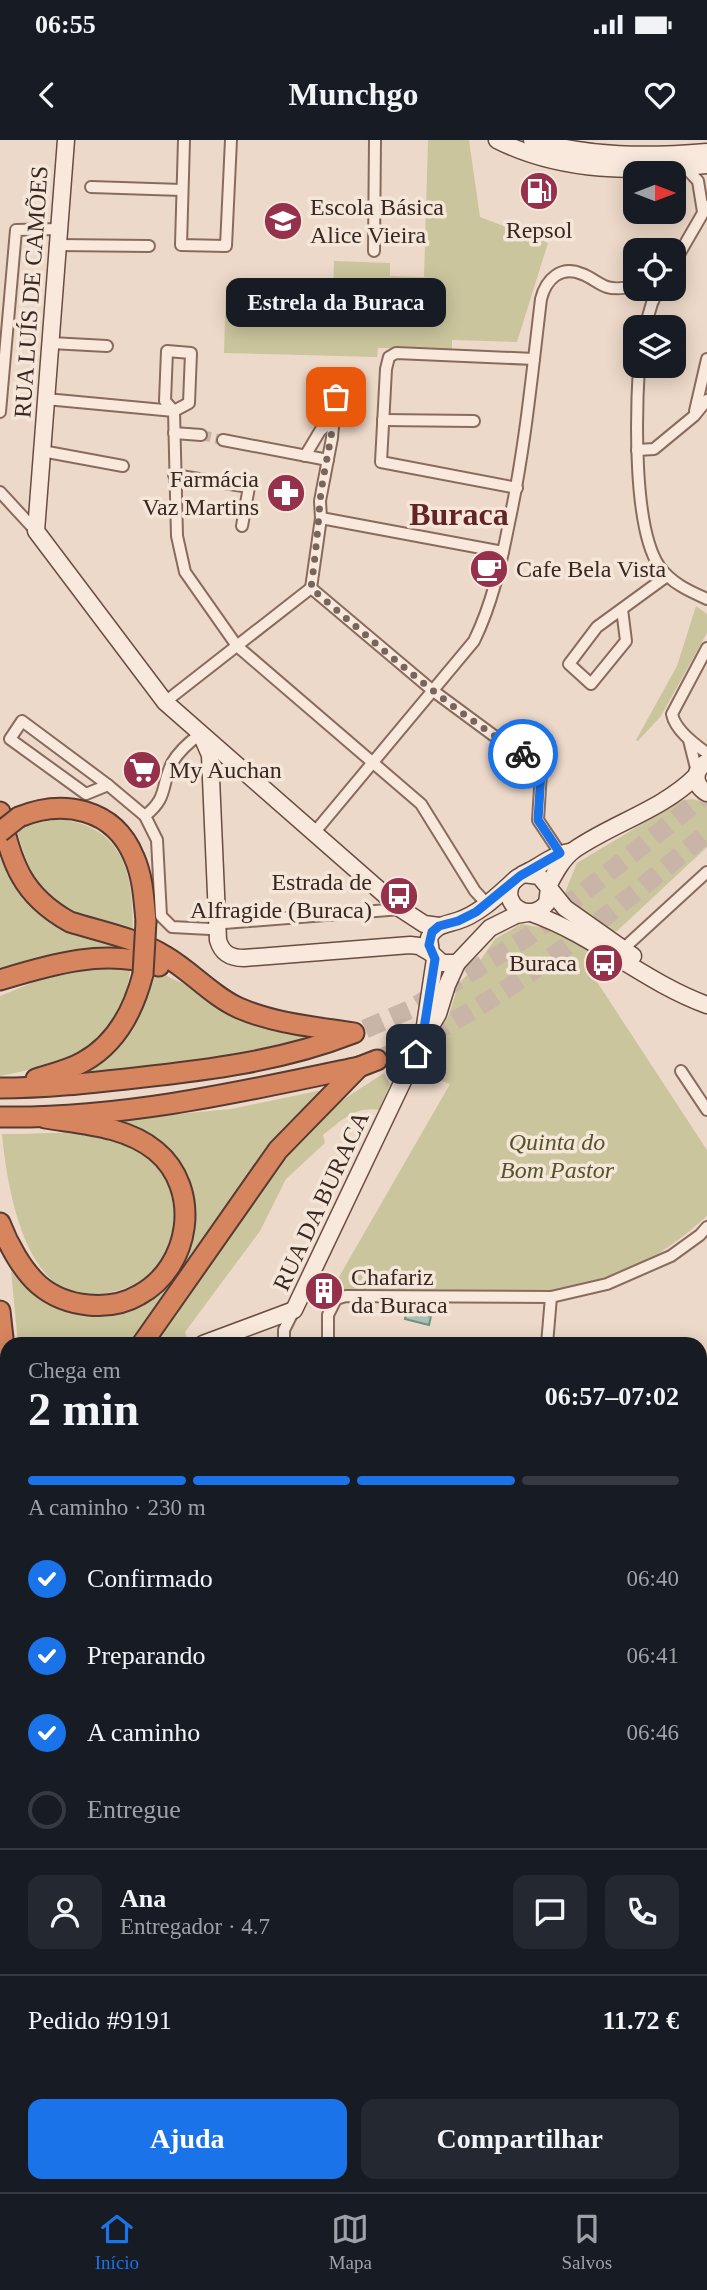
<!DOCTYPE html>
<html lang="pt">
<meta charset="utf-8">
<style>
:root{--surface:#171b24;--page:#242831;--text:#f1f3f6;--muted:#9ea1a6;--line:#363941;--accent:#1a73e8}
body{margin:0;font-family:Georgia,serif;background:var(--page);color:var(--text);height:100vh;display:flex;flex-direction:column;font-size:26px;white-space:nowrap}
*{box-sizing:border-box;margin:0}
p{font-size:23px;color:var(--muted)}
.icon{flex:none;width:38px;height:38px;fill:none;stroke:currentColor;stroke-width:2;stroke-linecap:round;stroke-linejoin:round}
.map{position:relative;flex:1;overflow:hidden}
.side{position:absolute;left:0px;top:1197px;width:707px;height:856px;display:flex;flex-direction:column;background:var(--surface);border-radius:21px 21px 0 0;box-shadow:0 4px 18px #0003}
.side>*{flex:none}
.needle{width:46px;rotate:90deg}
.tools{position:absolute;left:623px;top:21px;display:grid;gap:14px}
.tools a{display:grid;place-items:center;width:63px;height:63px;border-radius:14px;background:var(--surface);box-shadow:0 4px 18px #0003;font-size:35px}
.pin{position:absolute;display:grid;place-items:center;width:60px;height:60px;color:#fff;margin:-30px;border-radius:14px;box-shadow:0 4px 10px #0006}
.courier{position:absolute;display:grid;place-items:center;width:70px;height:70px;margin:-35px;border:5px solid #1a73e8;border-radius:50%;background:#fff;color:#222;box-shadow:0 2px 9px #0007}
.bubble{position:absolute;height:49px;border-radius:14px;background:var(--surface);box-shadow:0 4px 18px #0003;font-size:23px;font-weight:700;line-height:49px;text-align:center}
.summary em{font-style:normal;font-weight:700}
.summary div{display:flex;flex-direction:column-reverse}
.summary{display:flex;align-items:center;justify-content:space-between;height:119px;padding:0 28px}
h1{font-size:46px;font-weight:700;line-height:52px}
.bar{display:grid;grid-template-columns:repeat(4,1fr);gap:10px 7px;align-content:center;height:84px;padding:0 28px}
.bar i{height:9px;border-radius:5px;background:var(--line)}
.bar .on{background:var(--accent)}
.bar p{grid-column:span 4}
.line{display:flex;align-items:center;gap:18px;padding:0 28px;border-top:2px solid var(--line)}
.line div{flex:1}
.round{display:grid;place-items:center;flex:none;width:74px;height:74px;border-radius:14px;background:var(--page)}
ol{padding:0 28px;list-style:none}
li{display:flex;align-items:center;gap:21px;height:77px}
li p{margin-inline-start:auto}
li .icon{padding:7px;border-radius:50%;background:var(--accent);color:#fff;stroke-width:4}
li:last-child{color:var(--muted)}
li i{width:38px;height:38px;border:4px solid var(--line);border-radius:50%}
.cta{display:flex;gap:14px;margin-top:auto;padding:14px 28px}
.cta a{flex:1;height:80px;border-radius:14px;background:var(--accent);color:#fff;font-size:28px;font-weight:700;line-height:80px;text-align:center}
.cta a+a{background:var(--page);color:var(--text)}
.status{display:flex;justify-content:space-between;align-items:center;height:49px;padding:0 35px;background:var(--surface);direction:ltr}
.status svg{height:19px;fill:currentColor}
header{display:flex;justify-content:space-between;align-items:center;height:91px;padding:0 28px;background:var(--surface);font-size:32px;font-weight:700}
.dock{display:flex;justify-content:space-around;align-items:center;height:98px;border-top:2px solid var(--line);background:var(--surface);font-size:19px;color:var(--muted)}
.dock a{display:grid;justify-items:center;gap:4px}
.dock .on{color:var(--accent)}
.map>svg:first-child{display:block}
.green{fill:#cbc59d}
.water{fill:#aac1b5;stroke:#709080;stroke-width:2}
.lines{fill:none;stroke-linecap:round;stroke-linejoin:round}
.street-tunnel{stroke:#c9b5a7;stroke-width:10;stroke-dasharray:10 5;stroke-linecap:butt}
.secondary-tunnel{stroke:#c9b5a7;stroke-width:16;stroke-dasharray:16 8;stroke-linecap:butt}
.highway-tunnel{stroke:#c9b5a7;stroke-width:19;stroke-dasharray:19 10;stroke-linecap:butt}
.street-casing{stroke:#896b5e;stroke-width:14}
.secondary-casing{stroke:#6b4c41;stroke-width:19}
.highway-casing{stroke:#573a32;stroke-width:23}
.street{stroke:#f8e9dc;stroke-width:10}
.secondary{stroke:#f8e9dc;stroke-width:16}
.highway{stroke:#d7855f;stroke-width:19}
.rail{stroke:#3a2721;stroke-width:3.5;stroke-dasharray:12 12;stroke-linecap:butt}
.highway-bridge-casing{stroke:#573a32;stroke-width:23;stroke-linecap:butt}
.highway-bridge{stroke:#d7855f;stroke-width:19}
.done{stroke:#79655c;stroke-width:7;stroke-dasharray:0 12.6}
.route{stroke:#1a73e8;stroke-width:9}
.labels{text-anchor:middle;stroke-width:7;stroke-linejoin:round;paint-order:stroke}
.poi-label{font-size:24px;fill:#3a2721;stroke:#f4e6d8;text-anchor:start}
.street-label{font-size:24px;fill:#3a2721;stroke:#f4e6d8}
.park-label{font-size:24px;font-style:italic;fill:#555529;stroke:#f4e6d8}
.district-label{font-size:32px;font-weight:bold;fill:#642325;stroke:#f4e6d8}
</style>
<div class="status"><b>06:55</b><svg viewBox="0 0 49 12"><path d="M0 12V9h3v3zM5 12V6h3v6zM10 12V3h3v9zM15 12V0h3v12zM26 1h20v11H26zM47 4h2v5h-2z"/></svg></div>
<header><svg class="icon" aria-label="back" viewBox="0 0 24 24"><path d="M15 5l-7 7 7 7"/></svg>Munchgo<svg class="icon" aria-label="heart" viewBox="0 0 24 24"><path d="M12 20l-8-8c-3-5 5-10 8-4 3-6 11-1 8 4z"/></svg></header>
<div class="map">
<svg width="707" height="2052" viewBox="0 0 707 2052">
<rect width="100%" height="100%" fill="#edd9c9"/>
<g class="green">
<path d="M428,0h41l11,77 68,26 -31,99 -65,-2v9l-74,-1 -1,9 -153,-4 2,-67 107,3 1,-28 56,2v13l34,1z"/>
<path d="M696,466l11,8v19l-46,83 -23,25 -2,-1 41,-74z"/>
<path d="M693,659l14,5v43l-90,84h-5l-12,-8 2,-4 -8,-6 -3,3 -27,-21 13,-32 105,-63z"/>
<path d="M59,679c67,8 74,57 74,113 -71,-22 -94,-23 -116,-101l11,-6z"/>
<path d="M0,713c10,29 29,61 60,74 22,9 49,13 73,19l-6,7 -127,18z"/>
<path d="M521,784l24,4 51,27 -10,10 121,185v66c-49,45 -93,65 -158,76l-217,-3 118,-205 -13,-5 -25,5 22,-47 14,-20 11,-34 18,-18 18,-26z"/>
<path d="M80,823h51c-7,83 -59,99 -131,113v-80z"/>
<path d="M153,830l29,13 56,33 65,20 1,6 -92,18 -124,12 13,-12z"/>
<path d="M384,933l6,11 -11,26c-24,-4 -38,11 -56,25l2,8 -39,36 -26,52 -75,101 4,12h-39l142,-198 46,-43z"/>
<path d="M322,950l3,7 -52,47 -21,27 -120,173h-114l-8,-84 41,39 98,-3 40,-98 -76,-78 118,-11z"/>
<path d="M2,994c30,0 66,-3 95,0 14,1 33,9 46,15 12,6 21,20 26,32 9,17 10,44 4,62 -13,43 -84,68 -120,38 -35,-30 -47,-104 -51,-147z"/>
<path d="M700,1242l7,1v52l-7,68z"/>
<path d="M0,1513l7,2v531h580l1,6h-588z"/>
</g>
<path class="water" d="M407,1170l24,6 -2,9 -24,-6z"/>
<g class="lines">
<path class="street-tunnel" d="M201,295l22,5"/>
<path class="secondary-tunnel" d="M0,1257l7,-2"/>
<g class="highway-tunnel">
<path d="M365,889l46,-20 115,-71 181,-144"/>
<path d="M377,920c123,-53 228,-142 330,-227"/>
</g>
<g class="street-casing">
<g id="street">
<path d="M184,0l-3,105 45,1 5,-106"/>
<path d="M685,27l13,14 5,31"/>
<path d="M91,47l91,3"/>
<path d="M58,105l91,1"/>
<path d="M374,111l1,-111"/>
<path d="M674,123l33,-57"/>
<path d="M645,187l7,-24 7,-14"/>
<path d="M51,203l56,3"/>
<path d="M639,226c-3,48 -6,161 20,200 12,17 30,25 48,33"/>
<path d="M46,259l128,12"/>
<path d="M174,271l15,-8 2,-50 -24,-2 -2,50 9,10 3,125 8,36 52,74 184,158 54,87 12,13"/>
<path d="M695,271l12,-52"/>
<path d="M0,272l16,-182 43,-1"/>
<path d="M383,280l91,1"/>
<path d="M174,293l27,2"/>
<path d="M223,300l105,20"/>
<path d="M637,310l17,-1 40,-33 13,-16"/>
<path d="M42,311l81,15"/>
<path d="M305,316l15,-25 15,-14"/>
<path d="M174,335l75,12 -7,39"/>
<path d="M517,348l-136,-26 5,-93 3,-12 7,-4 138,6"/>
<path d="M0,352l36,39"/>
<path d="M321,378l182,34"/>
<path d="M311,448l121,102 65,48 33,20 11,15 -3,47 22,33"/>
<path d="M311,448l10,-70 -1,-17 12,-63 5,-60"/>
<path d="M622,469l4,32 -35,43 -22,-20 28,-37 70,-51"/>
<path d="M707,508l-35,66c3,16 22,30 35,39"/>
<path d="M165,562l146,-114"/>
<path d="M22,581l86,64 -22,9 -76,-55z"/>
<path d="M689,600l8,32"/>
<path d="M108,645l37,31 12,24 4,76 11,11 38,2 14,-6 177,-14"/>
<path d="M145,676c24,-20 15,-28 27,-53 7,-12 16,-20 27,-28"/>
<path d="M314,693l160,-192c18,-37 27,-77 35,-118 16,-74 23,-149 32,-224 5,-20 20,-34 41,-25 9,3 16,10 25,13 9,3 19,1 28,-1"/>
<path d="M623,809l84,-77"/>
<path d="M681,931l26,39"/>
<path d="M284,1204v-14l10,-20"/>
<path d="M328,1204v-29l8,-16 10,-3 205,1 56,-13 64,-28 29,-21 7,-8"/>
<path d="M547,1204l4,-47"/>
<path d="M0,1508l7,1"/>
<path d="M0,1524l7,1"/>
<path d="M0,1679l7,14"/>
<path d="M184,2046l1,6"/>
<path d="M283,2046l1,6"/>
<path d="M705,2052l2,-25"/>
</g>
</g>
<g class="secondary-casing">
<g id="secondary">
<path d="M66,0l-30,391 129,171 236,207 23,15 15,2"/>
<path d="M497,0c65,33 139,32 210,25"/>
<path d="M532,0c58,17 115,17 175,12"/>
<path d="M203,599l7,16 8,185c4,14 13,18 26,18l166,-13 9,1 12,7"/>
<path d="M707,622c-14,8 -14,23 0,31"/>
<path d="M523,734l16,2 10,12 -2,15c-17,21 -47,2 -35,-20 5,-7 16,-11 23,-15 11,-7 22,-14 35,-16"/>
<path d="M517,738c-18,16 -37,36 -60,43 -13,4 -22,4 -28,17l2,15 11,10h15l33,-35 26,-13 12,-2"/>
<path d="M548,746c7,-13 14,-27 26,-36 39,-27 88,-40 122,-74"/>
<path d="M549,748l16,20 68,48"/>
<path d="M531,773c63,22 113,69 176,92"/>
<path d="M424,892l11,-73"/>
<path d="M203,1204l91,-34 128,-269 16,-27 9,-29 10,-22"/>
</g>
</g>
<g class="highway-casing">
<g id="highway">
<path d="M0,672c12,51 21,83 70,110 32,10 66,16 95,34 26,15 47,40 74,52 37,16 77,19 115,25"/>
<path d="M19,677c44,-18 95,-9 115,40 9,20 10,43 12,64"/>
<path d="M0,840c52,-16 106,-32 159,-14"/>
<path d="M36,939c15,-5 33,-9 47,-17 33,-18 51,-53 60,-88"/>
<path d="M0,948c45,0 90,-5 135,-10 73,-8 147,-17 216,-44"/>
<path d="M0,977c121,2 241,-25 359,-50l18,-7"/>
<path d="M0,1083c8,21 22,47 39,62 27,23 71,27 100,10 52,-28 63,-106 17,-144 -30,-25 -74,-27 -111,-33"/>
<path d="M0,1171l7,63"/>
<path d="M142,1204l136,-194 81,-83"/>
<path d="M0,1423l7,52"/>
<path d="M457,2046l4,6"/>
<path d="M524,2046l2,6"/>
<path d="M556,2046l8,6"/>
</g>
</g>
<use href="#street" class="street"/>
<use href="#secondary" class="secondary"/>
<use href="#highway" class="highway"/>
<g class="rail">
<path d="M700,1491l7,-64"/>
<path d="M700,1557l7,-71"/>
<path d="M700,1803l7,-88"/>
<path d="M700,1884l7,-89"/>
<path d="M660,2052l1,-6"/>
<path d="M680,2052l1,-6"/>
</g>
<g class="highway-bridge-casing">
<g id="highway-bridge">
<path d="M0,692l19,-15"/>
<path d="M143,834l3,-53"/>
<path d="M589,2046l8,6"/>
</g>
</g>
<use href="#highway-bridge" class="highway-bridge"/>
</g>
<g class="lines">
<path class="done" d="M336,257c-2,35 -12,69 -16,104 -2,29 -5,58 -9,87 68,58 135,119 212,166"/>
<path class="route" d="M416,914l6,-13 13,-82 -6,-14 3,-13 7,-6 19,-5 18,-9 44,-36 40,-23 -22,-33 3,-47 -11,-15 -7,-4"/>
</g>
<defs>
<g id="fuel-disc" transform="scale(2.0125)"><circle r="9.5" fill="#95314a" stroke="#f4e6d8"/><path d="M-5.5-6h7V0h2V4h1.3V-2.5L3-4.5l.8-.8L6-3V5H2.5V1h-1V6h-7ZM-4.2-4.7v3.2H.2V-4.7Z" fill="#fff"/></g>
<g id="school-disc" transform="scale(2.0125)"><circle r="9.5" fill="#95314a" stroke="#f4e6d8"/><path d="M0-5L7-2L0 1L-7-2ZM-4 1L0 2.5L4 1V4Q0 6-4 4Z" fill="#fff"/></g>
<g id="pharmacy-disc" transform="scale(2.0125)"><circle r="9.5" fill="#95314a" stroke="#f4e6d8"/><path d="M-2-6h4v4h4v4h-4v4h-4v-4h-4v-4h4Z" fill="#fff"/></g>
<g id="cafe-disc" transform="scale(2.0125)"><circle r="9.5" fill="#95314a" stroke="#f4e6d8"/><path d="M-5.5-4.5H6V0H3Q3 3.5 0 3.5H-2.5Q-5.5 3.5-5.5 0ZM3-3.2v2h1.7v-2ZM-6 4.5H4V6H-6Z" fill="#fff"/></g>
<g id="supermarket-disc" transform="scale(2.0125)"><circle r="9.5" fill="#95314a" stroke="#f4e6d8"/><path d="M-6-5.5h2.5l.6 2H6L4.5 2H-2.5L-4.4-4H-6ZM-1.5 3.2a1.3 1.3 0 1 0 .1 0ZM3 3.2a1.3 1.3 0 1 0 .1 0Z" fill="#fff"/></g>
<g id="bus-disc" transform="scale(2.0125)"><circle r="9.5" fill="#95314a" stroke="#f4e6d8"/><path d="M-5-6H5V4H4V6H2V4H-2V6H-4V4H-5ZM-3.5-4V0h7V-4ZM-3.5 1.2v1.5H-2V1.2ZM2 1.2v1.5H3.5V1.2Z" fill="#fff"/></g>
<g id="building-disc" transform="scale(2.0125)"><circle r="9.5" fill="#95314a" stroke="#f4e6d8"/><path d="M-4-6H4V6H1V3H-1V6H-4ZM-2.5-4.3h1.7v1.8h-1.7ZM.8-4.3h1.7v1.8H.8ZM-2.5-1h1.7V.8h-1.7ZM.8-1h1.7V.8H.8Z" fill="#fff"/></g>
</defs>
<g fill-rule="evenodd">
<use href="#fuel-disc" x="539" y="51"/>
<use href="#school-disc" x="283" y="81"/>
<use href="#pharmacy-disc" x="286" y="353"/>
<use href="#cafe-disc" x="489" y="429"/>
<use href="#supermarket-disc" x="142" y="630"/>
<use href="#bus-disc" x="399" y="756"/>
<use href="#bus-disc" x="604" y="823"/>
<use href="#building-disc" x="324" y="1151"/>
</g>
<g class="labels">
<g class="poi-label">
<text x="310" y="75">Escola Básica<tspan x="310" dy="28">Alice Vieira</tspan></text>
<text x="539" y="98" text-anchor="middle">Repsol</text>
<text x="259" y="347" text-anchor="end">Farmácia<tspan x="259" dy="28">Vaz Martins</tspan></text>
<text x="516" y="437">Cafe Bela Vista</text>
<text x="169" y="638">My Auchan</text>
<text x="372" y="750" text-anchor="end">Estrada de<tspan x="372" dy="28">Alfragide (Buraca)</tspan></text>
<text x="577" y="831" text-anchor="end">Buraca</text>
<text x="351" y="1145">Chafariz<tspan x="351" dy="28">da Buraca</tspan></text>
</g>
<g class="street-label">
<text transform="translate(31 152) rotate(-86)" y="8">RUA LUÍS DE CAMÕES</text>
<text transform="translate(321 1061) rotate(-65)" y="8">RUA DA BURACA</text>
</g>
<g class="park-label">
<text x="557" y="1010">Quinta do<tspan x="557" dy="28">Bom Pastor</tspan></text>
</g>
<g class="district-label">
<text x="459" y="385">Buraca</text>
</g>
</g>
</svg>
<div class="tools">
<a><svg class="needle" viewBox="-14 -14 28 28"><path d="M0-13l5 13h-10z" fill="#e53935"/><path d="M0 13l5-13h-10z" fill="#9ea1a6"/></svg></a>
<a><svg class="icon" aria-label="locate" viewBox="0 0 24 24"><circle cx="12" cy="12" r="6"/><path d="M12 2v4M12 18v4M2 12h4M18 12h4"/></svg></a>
<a><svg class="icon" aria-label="layers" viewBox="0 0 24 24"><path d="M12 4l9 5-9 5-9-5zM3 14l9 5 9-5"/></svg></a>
</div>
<div class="pin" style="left:336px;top:257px;background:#ea580c"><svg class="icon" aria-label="bag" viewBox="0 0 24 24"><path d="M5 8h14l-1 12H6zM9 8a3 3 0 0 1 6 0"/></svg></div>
<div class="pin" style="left:416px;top:914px;background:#1f2937"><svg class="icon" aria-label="home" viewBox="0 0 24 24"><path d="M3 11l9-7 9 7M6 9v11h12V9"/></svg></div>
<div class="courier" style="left:523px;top:614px"><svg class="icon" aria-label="bike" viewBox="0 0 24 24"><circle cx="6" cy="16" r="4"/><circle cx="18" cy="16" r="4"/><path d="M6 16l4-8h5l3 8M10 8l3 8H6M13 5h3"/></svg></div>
<div class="bubble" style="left:226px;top:138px;width:220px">Estrela da Buraca</div>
<section class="side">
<div class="summary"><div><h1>2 min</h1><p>Chega em</p></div><em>06:57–07:02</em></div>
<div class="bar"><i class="on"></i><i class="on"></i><i class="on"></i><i></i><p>A caminho · 230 m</p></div>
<ol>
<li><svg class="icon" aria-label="check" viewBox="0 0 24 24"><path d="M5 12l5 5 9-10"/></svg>Confirmado<p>06:40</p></li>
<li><svg class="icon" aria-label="check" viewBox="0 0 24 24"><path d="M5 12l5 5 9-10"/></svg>Preparando<p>06:41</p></li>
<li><svg class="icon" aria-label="check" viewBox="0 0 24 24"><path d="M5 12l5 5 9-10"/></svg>A caminho<p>06:46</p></li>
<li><i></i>Entregue</li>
</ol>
<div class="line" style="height:126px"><a class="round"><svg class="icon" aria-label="person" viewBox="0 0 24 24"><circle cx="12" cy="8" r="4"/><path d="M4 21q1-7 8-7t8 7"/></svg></a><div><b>Ana</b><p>Entregador · 4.7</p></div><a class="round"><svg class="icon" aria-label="chat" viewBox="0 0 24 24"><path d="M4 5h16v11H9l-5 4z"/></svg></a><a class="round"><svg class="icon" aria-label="phone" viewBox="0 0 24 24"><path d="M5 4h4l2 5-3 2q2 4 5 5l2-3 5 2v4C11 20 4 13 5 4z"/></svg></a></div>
<div class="line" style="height:91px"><div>Pedido #9191</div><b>11.72 €</b></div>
<div class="cta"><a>Ajuda</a><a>Compartilhar</a></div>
</section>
</div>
<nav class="dock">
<a class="on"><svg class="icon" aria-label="home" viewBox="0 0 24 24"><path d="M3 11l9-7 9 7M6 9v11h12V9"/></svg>Início</a>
<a><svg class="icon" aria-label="map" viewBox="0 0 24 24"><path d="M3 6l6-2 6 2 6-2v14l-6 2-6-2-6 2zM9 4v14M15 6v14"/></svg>Mapa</a>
<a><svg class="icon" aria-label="saved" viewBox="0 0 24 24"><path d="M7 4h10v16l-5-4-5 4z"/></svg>Salvos</a>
</nav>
